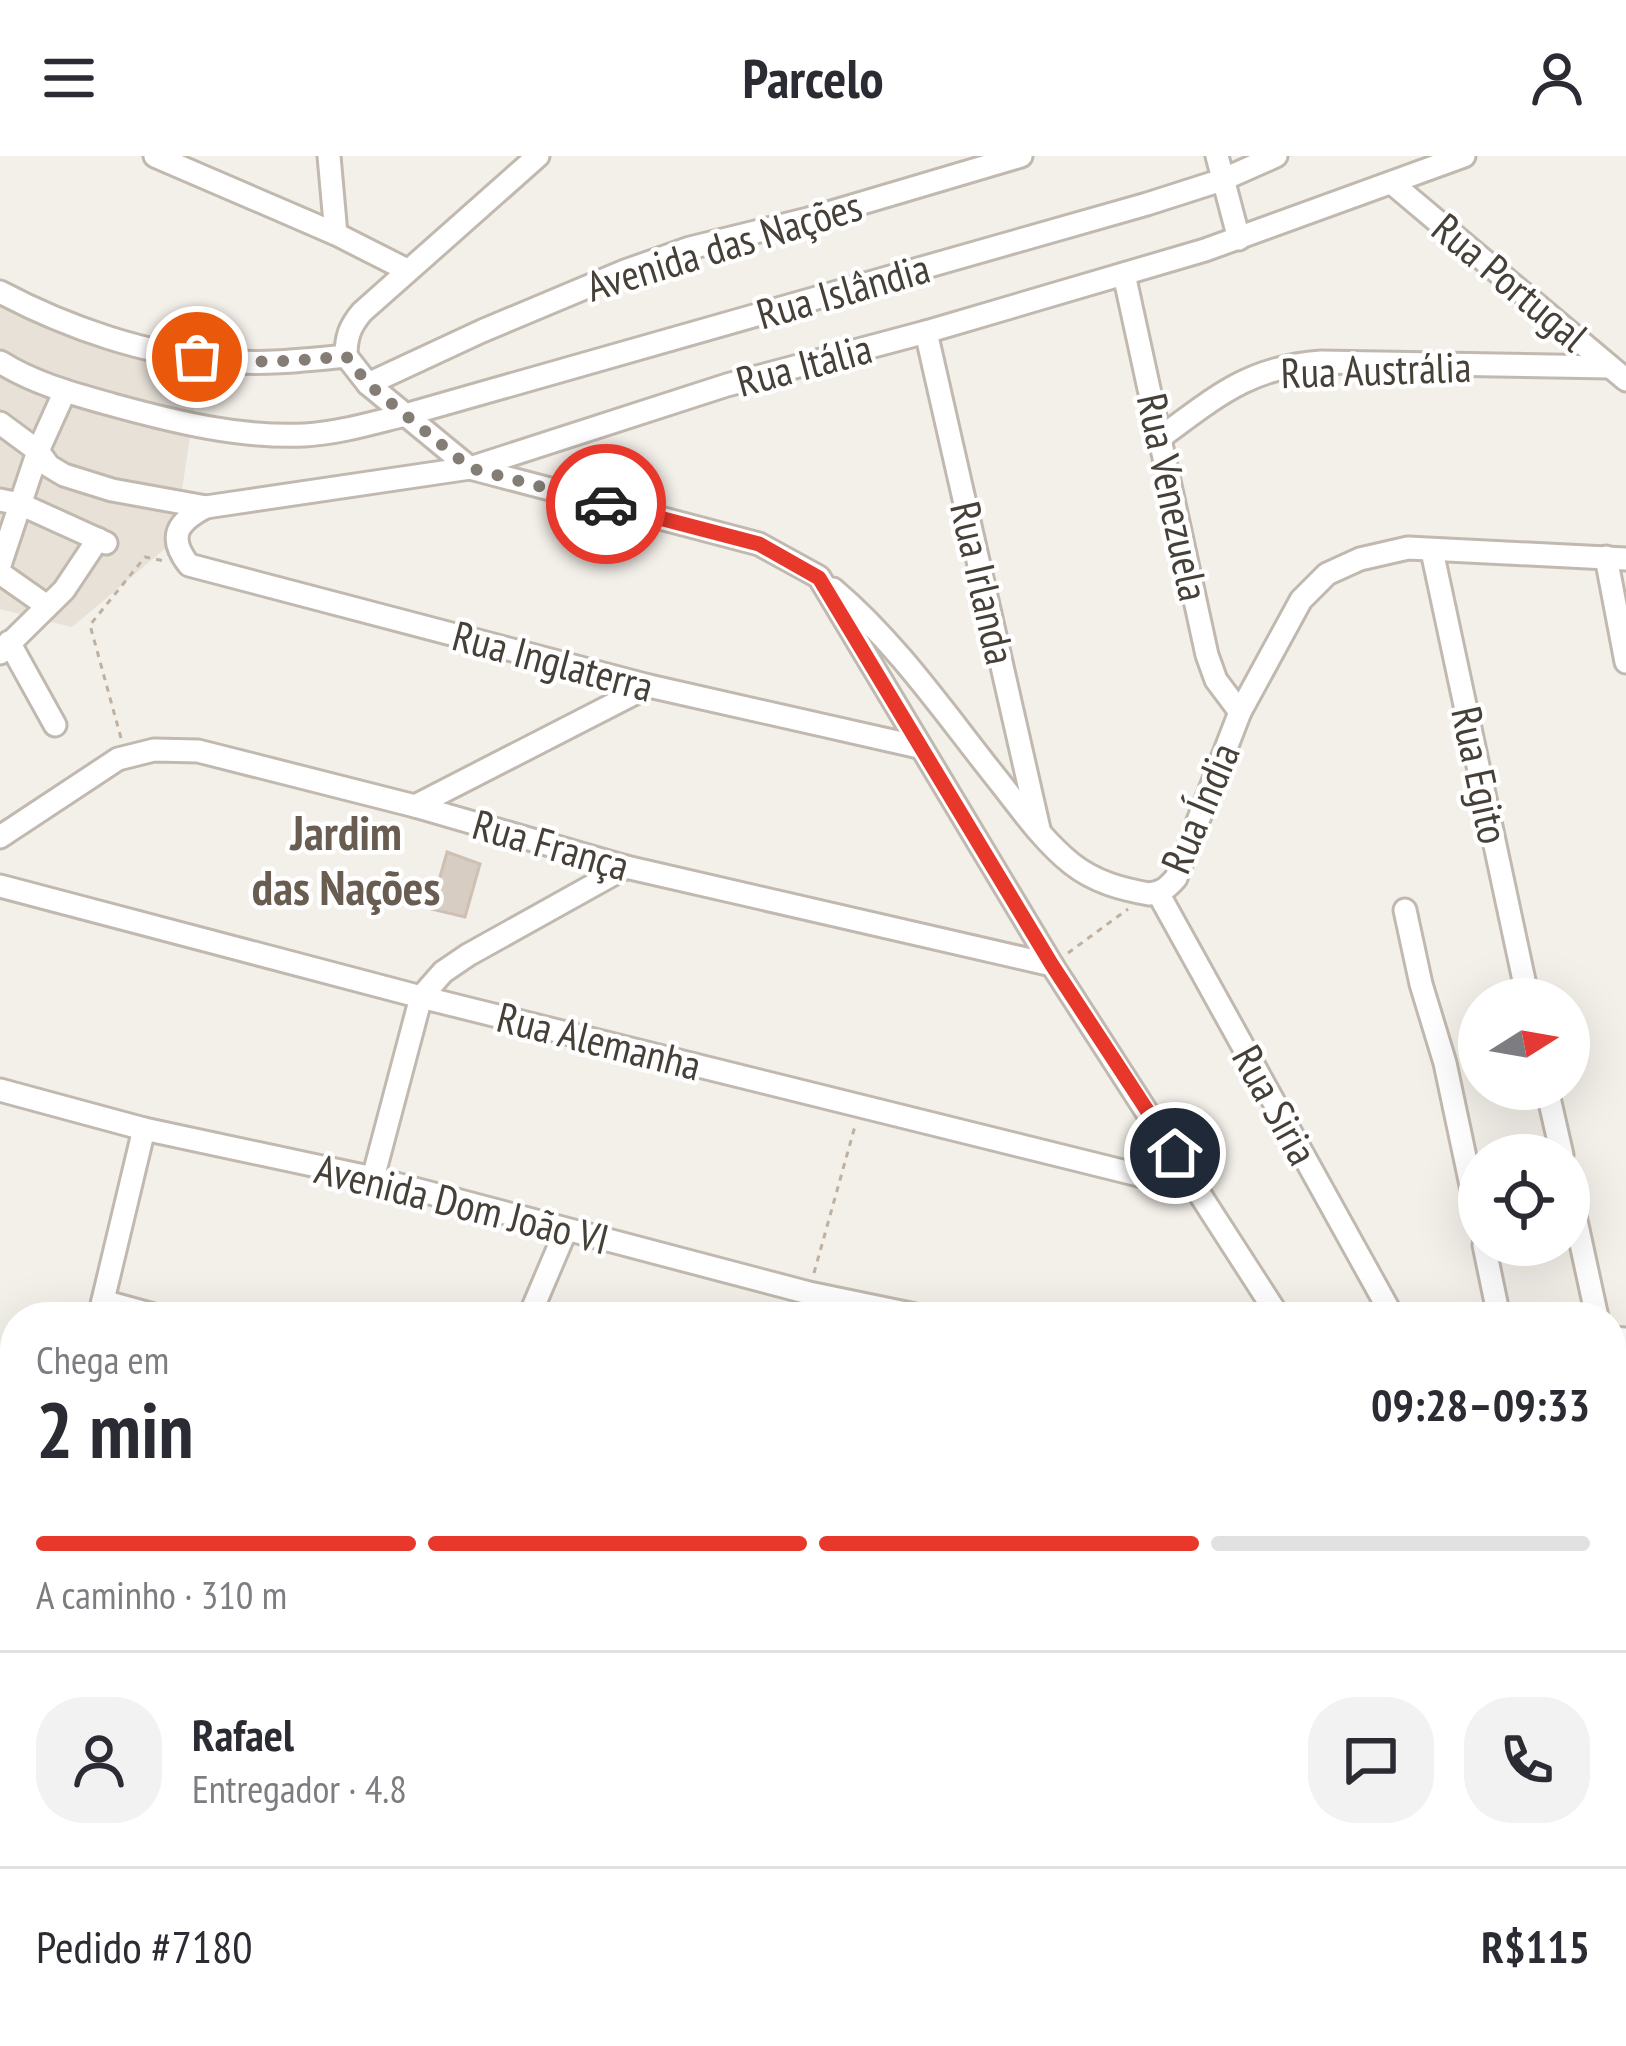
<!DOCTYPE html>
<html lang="pt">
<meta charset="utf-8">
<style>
:root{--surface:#fff;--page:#f2f2f3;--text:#2b2b33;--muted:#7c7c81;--line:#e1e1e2;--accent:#e8382b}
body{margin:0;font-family:"PT Sans Narrow",sans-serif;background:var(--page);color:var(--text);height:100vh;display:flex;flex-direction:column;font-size:45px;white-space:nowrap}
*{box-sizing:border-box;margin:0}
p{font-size:39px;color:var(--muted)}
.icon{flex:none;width:66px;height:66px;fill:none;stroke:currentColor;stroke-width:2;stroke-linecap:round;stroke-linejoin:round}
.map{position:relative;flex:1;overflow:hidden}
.details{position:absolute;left:0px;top:1146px;width:1626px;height:744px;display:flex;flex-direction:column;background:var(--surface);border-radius:48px 48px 0 0;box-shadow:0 12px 48px #0002}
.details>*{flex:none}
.needle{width:78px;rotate:79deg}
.controls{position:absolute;left:1458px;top:822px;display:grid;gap:24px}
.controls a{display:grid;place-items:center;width:132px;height:132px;border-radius:50%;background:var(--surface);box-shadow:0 12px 48px #0002;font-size:60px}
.pin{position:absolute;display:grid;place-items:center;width:102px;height:102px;color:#fff;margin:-51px;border:6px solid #fff;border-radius:50%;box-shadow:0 3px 12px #0007}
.courier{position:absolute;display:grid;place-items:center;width:120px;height:120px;margin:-60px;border:9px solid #e8382b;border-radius:50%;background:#fff;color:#222;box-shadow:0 3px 15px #0007}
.overview em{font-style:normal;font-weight:700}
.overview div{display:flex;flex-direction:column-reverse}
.overview{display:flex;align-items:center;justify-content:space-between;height:204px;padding:0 36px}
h1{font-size:78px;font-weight:700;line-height:90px}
.bar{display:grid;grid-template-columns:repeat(4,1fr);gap:18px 12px;align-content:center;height:144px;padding:0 36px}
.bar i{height:15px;border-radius:9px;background:var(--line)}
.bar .active{background:var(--accent)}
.bar p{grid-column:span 4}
.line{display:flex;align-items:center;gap:30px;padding:0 36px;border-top:3px solid var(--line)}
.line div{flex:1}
.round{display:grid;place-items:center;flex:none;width:126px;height:126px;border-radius:48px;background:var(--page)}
header{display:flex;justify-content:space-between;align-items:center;height:156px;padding:0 36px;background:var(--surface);font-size:54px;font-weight:700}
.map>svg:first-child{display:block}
.residential{fill:#e7e1d8}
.education{fill:#ebe3d4}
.building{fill:#d7cdc2;stroke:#cec1b3;stroke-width:3}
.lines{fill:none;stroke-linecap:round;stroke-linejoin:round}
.minor-casing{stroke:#c1b9af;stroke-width:27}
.path{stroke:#bfb19f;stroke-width:3;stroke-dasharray:6 6;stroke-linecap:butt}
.minor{stroke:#fff;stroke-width:21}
.done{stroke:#837d76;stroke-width:12;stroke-dasharray:0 21.6}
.route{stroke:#e8382b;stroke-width:15}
.labels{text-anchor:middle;stroke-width:9;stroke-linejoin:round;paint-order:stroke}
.street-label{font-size:42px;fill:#464038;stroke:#fff}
.quarter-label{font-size:48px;font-weight:bold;fill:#685d50;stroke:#fff}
</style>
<header><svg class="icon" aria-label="menu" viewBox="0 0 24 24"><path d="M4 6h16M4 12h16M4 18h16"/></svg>Parcelo<svg class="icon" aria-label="person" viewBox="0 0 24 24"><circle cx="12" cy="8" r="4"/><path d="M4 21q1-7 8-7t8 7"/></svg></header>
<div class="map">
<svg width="1626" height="1890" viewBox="0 0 1626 1890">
<rect width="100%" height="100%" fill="#f3efe9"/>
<path class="residential" d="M0,138l202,62 -23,154 -12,37 -95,80 -72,-18z"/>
<path class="education" d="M1611,1337l15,6v168l-15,-8z"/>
<g class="building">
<path d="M447,696l33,12 -15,53 -34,-8z"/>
<path d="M1626,1198v56l-15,1v-56z"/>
</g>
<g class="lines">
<g class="minor-casing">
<g id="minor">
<path d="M155,0l181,78 71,36"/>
<path d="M329,0l7,78"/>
<path d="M1217,0l22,83"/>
<path d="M1393,28l233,196"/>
<path d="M1124,118l83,381 9,25 24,32"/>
<path d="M0,136c68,36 147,63 224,69 40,4 82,-1 122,-5"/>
<path d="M926,176l113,497"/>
<path d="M346,200l22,28 102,84 289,76 60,33 233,388 227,352"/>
<path d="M346,200c0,-19 4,-30 16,-44l176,-156"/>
<path d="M0,206c35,22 74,32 113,43 62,17 127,33 192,30 34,-2 67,-12 100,-20l742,-211 75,-24 54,-24"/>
<path d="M368,228l114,-53 143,-60 65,-23 118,-29 213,-63"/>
<path d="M0,267l38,28 11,15 15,9 48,15 94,17"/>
<path d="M1161,281c55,-40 88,-70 160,-75l289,5"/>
<path d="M0,344l20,4 86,39"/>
<path d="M1432,395l96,448"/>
<path d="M1606,401l20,105"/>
<path d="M0,409l38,-114 27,-60"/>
<path d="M0,417l47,33"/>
<path d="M833,433c64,54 113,126 165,191 23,29 45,61 74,84 23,18 49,25 77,30 13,-1 19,-7 27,-16l64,-166 61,-112 26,-26 33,-15 48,-11 218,11"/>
<path d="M9,486l46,83"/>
<path d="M0,497l64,-63 34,-51"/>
<path d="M919,591l-270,-61 -460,-121c-22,-28 -12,-43 17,-58l264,-39 257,-83 199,-53 279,-82 259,-94"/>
<path d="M415,650l234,-120"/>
<path d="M0,681l118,-78 36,-9 44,1 217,55 211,61 426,98"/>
<path d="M0,730l421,111 778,193"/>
<path d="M1158,737l235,424"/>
<path d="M1405,754l16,74 24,79 34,160"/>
<path d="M1547,933l15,66"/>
<path d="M0,934l144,39 229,49 436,115 116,24"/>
<path d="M373,1022l48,-181 22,-25 25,-17 158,-88"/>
<path d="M1569,1032l28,129"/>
<path d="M1484,1089l15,72"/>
<path d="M103,1145l58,16"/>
<path d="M99,1161l45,-188"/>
<path d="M529,1161l37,-87"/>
<path d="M1611,1182l15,1"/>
<path d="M1611,1302l15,3"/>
<path d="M1611,1514l15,8"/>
<path d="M0,1544l15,-56"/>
<path d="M0,1625l15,6"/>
<path d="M0,1683l15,17"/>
<path d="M175,1875l14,15"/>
<path d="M562,1875l34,15"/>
<path d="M1524,1875l31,15"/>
<path d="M519,1890l9,-15"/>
<path d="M1621,1890l-1,-40 6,-65"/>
</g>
</g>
<g class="path">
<path d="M121,582l-31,-113 55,-68 19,4"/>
<path d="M1068,797l60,-44"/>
<path d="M814,1117l41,-147"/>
<path d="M298,1875l12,15"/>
<path d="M317,1875l33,15"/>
<path d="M994,1890l3,-15"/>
<path d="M1361,1890l1,-15"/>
</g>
<use href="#minor" class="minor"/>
</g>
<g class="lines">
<path class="done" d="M197,201c50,8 99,4 149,-1l22,28 102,84 136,36"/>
<path class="route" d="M606,348l153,40 60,34 233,387 123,188"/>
</g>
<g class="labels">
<g class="street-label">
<text transform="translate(724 90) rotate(-17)" y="15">Avenida das Nações</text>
<text transform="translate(1510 126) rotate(40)" y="15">Rua Portugal</text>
<text transform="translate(843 135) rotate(-16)" y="15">Rua Islândia</text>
<text transform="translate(804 209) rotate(-15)" y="15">Rua Itália</text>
<text transform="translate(1376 214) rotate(-2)" y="15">Rua Austrália</text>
<text transform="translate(1173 341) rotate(78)" y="15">Rua Venezuela</text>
<text transform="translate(983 427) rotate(77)" y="15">Rua Irlanda</text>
<text transform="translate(553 505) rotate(15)" y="15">Rua Inglaterra</text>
<text transform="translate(1480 619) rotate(78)" y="15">Rua Egito</text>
<text transform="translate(1200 652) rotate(-67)" y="15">Rua Índia</text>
<text transform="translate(551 689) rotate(16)" y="15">Rua França</text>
<text transform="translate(599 885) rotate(14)" y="15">Rua Alemanha</text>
<text transform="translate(1275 949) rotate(61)" y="15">Rua Siria</text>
<text transform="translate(462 1048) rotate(14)" y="15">Avenida Dom João VI</text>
</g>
<g class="quarter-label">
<text x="346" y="694">Jardim<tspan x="346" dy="55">das Nações</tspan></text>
</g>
</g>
</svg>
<div class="controls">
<a><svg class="needle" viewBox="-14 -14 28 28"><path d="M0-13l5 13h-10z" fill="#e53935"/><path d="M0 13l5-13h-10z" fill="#7c7c81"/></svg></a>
<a><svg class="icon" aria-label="locate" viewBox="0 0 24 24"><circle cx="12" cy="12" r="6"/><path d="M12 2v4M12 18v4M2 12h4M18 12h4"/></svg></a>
</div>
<div class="pin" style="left:197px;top:201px;background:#ea580c"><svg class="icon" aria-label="bag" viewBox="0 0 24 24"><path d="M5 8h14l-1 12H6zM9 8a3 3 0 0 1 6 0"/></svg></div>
<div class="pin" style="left:1175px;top:997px;background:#1f2937"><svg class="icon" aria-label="home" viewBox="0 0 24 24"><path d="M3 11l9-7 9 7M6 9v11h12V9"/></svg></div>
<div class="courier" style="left:606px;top:348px"><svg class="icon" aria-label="car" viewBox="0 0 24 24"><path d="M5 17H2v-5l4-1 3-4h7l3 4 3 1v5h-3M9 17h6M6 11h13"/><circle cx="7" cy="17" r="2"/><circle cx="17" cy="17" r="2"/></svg></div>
<section class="details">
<div class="overview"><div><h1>2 min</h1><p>Chega em</p></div><em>09:28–09:33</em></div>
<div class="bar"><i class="active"></i><i class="active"></i><i class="active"></i><i></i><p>A caminho · 310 m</p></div>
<div class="line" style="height:216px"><a class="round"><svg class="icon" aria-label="person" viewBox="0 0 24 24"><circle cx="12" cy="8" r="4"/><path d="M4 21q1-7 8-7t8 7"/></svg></a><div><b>Rafael</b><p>Entregador · 4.8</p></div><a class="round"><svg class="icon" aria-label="chat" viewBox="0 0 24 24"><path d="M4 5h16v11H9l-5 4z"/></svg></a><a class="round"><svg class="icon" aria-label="phone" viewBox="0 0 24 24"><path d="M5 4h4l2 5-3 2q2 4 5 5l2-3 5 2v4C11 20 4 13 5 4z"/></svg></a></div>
<div class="line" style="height:156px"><div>Pedido #7180</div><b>R$115</b></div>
</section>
</div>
